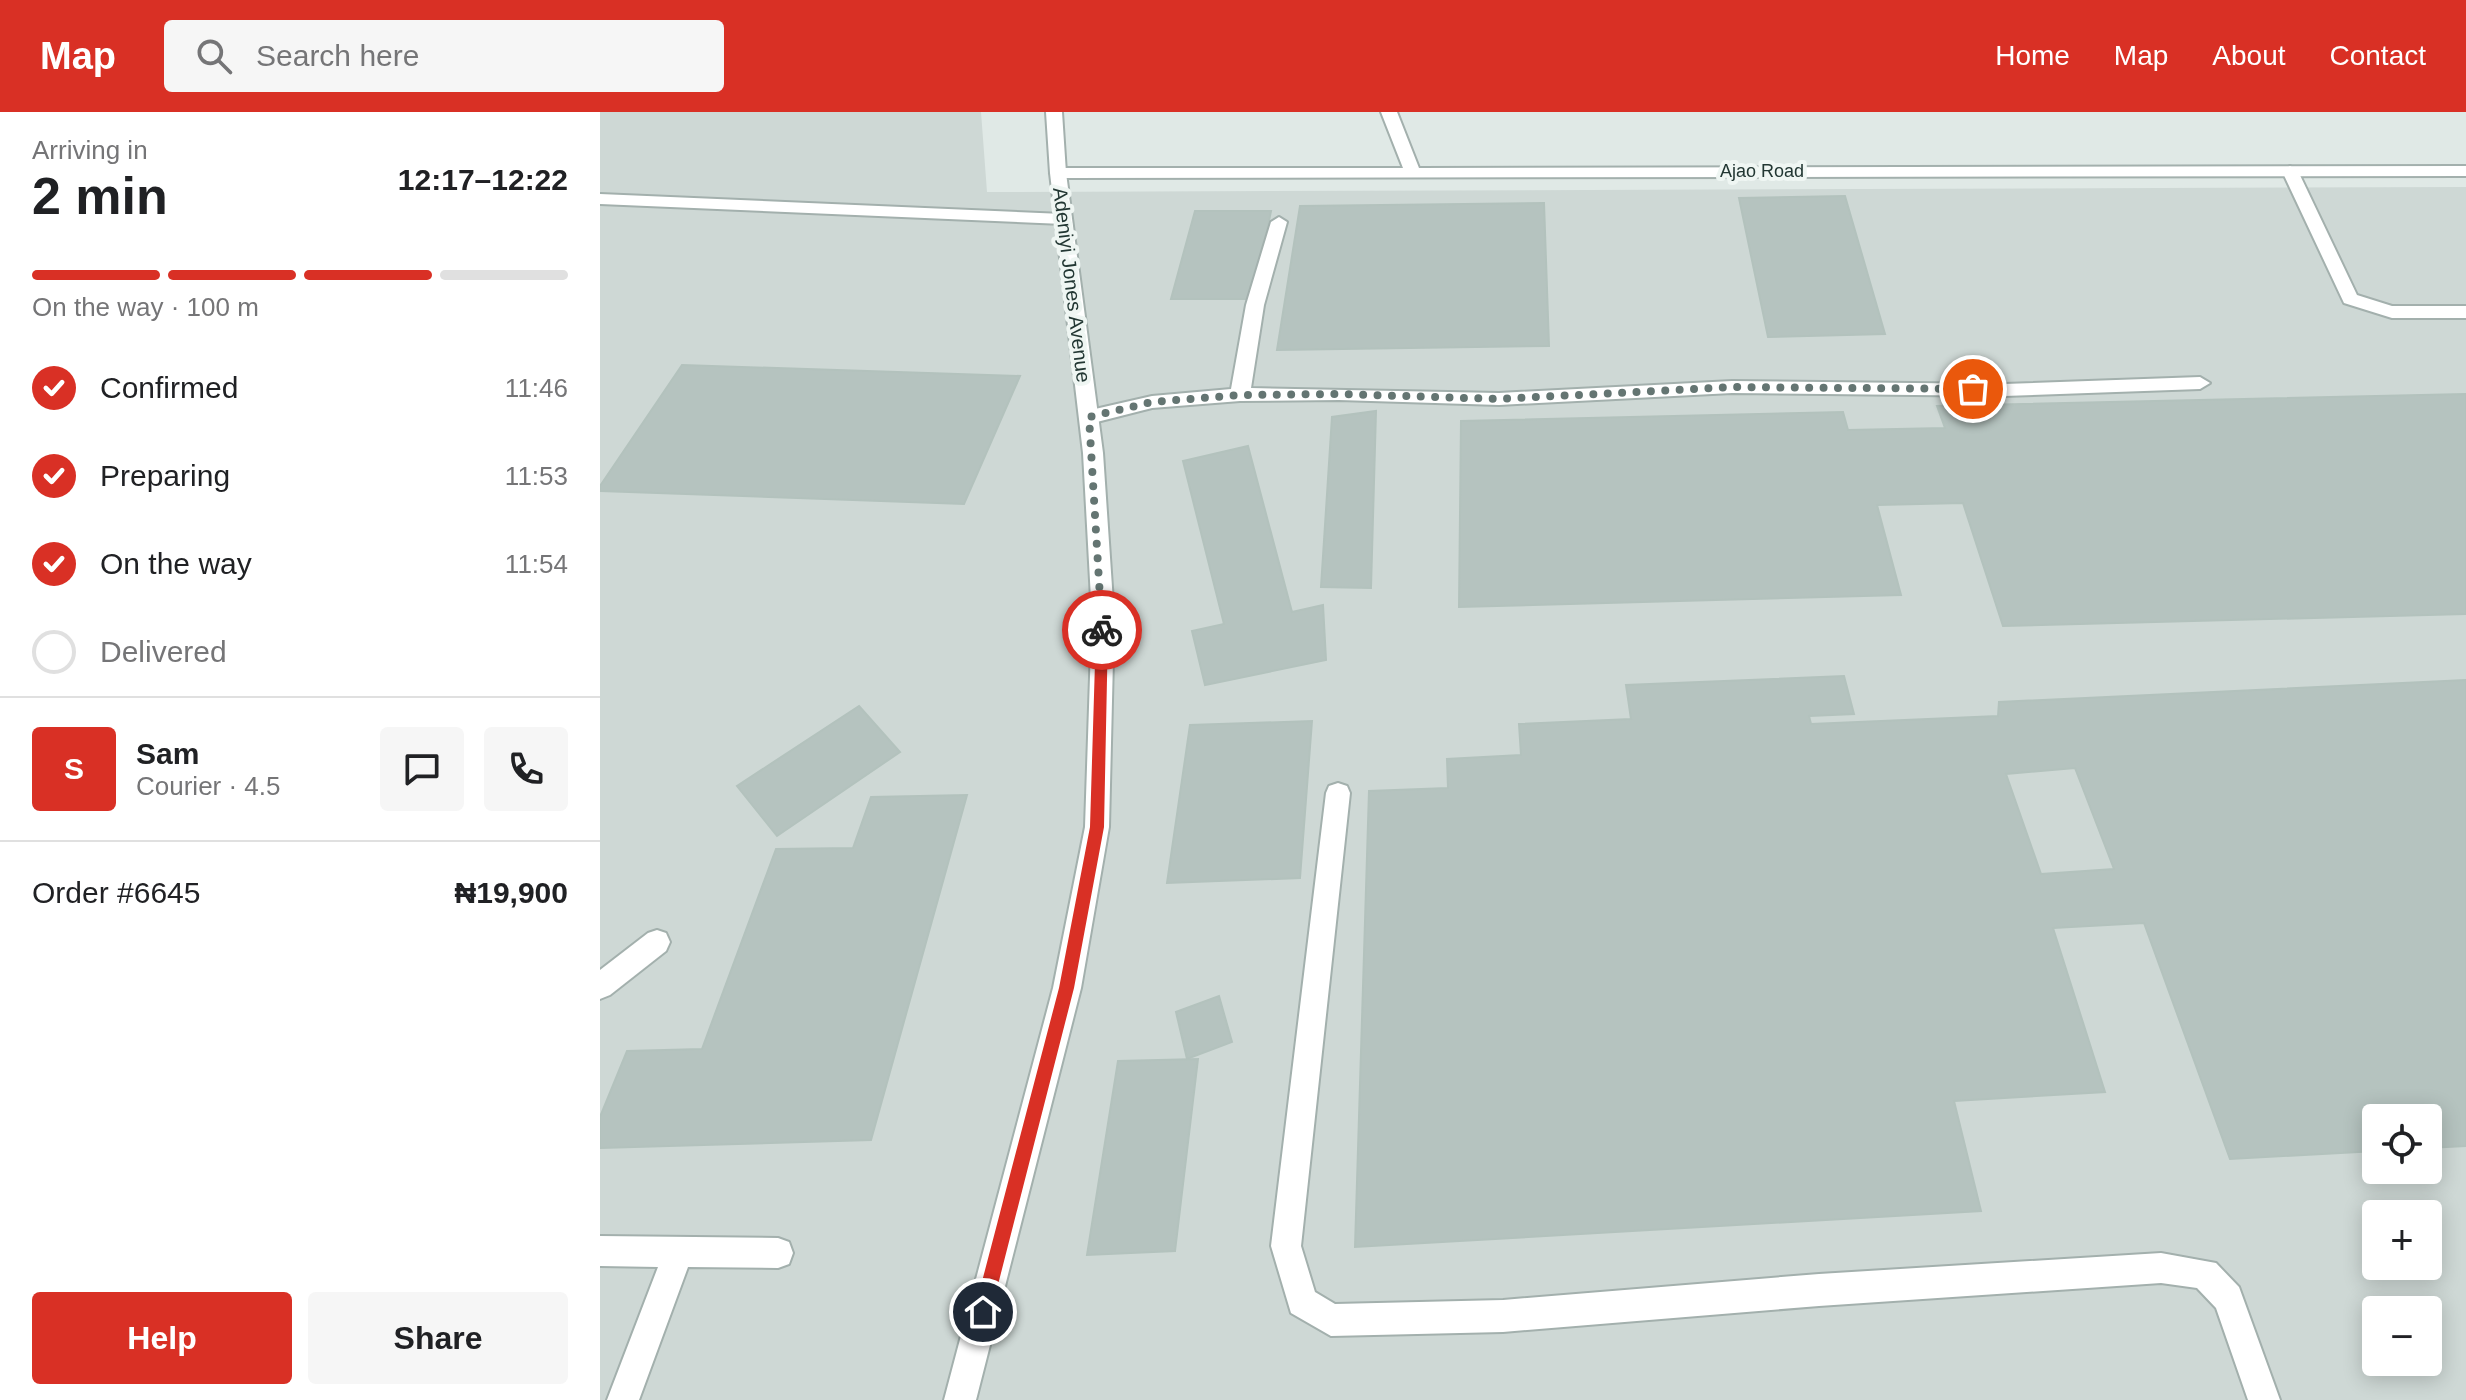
<!DOCTYPE html>
<meta charset="utf-8">
<style>
:root{--surface:#fff;--page:#f6f6f6;--text:#202124;--muted:#757577;--line:#e0e0e0;--accent:#d93025}
body{margin:0;font-family:Helvetica,sans-serif;background:var(--page);color:var(--text);height:100vh;display:flex;flex-direction:column;font-size:30px;white-space:nowrap}
*{box-sizing:border-box;margin:0}
p{font-size:26px;color:var(--muted)}
.icon{flex:none;width:44px;height:44px;fill:none;stroke:currentColor;stroke-width:2;stroke-linecap:round;stroke-linejoin:round}
.map{position:relative;flex:1;overflow:hidden}
.drawer{display:flex;flex-direction:column;background:var(--surface);width:600px}
.drawer>*{flex:none}
.buttons{position:absolute;left:1762px;top:992px;display:grid;gap:16px}
.buttons a{display:grid;place-items:center;width:80px;height:80px;border-radius:8px;background:var(--surface);box-shadow:0 4px 20px #0003;font-size:40px}
.pin{position:absolute;display:grid;place-items:center;width:68px;height:68px;color:#fff;margin:-34px;border:4px solid #fff;border-radius:50%;box-shadow:0 2px 8px #0007}
.courier{position:absolute;display:grid;place-items:center;width:80px;height:80px;margin:-40px;border:6px solid #d93025;border-radius:50%;background:#fff;color:#222;box-shadow:0 2px 10px #0007}
.summary em{font-style:normal;font-weight:600}
.summary div{display:flex;flex-direction:column-reverse}
.summary{display:flex;align-items:center;justify-content:space-between;height:136px;padding:0 32px}
h1{font-size:52px;font-weight:600;line-height:60px}
.bar{display:grid;grid-template-columns:repeat(4,1fr);gap:12px 8px;align-content:center;height:96px;padding:0 32px}
.bar i{height:10px;border-radius:6px;background:var(--line)}
.bar .on{background:var(--accent)}
.bar p{grid-column:span 4}
.line{display:flex;align-items:center;gap:20px;padding:0 32px;border-top:2px solid var(--line)}
.line div{flex:1}
.round{display:grid;place-items:center;flex:none;width:84px;height:84px;border-radius:8px;background:var(--page)}
ol{padding:0 32px;list-style:none}
li{display:flex;align-items:center;gap:24px;height:88px}
li p{margin-inline-start:auto}
li .icon{padding:8px;border-radius:50%;background:var(--accent);color:#fff;stroke-width:4}
li:last-child{color:var(--muted)}
li i{width:44px;height:44px;border:4px solid var(--line);border-radius:50%}
.cta{display:flex;gap:16px;margin-top:auto;padding:16px 32px}
.cta a{flex:1;height:92px;border-radius:8px;background:var(--accent);color:#fff;font-size:32px;font-weight:600;line-height:92px;text-align:center}
.cta a+a{background:var(--page);color:var(--text)}
header{display:flex;align-items:center;gap:48px;box-sizing:border-box;height:112px;padding:0 40px;background:var(--accent);color:#fff}
header strong{font-size:38px}
nav{display:flex;gap:44px;margin-inline-start:auto;font-size:28px}
.search{width:560px;height:72px;background:var(--page);display:flex;align-items:center;gap:20px;box-sizing:border-box;padding:0 28px;border-radius:8px;color:var(--muted);font-size:30px}
main{display:flex;flex:1;min-height:0}
.map>svg:first-child{display:block}
.built{fill:#ced8d5;fill-rule:evenodd}
.building{fill:#b5c3bf;stroke:#b3c2bd;stroke-width:2;fill-rule:evenodd}
.lines{fill:none;stroke-linecap:round;stroke-linejoin:round}
.service-casing{stroke:#a3b0ad;stroke-width:4}
.minor-casing{stroke:#a3b0ad;stroke-width:4}
.tertiary-casing{stroke:#a3b0ad;stroke-width:4}
.service{fill:#fff;fill-rule:evenodd}
.minor{fill:#fff;fill-rule:evenodd}
.tertiary{fill:#fff;fill-rule:evenodd}
.route{fill:#d93025}
.done{stroke:#647572;stroke-width:8;stroke-dasharray:0 14.4}
.labels{text-anchor:middle;stroke-width:8;stroke-linejoin:round;paint-order:stroke}
.far-street-label{font-size:18px;fill:#223733;stroke:#eff6f3}
.street-label{font-size:20px;fill:#223733;stroke:#eff6f3}
</style>
<header>
<strong>Map</strong>
<div class="search"><svg class="icon" aria-label="search" viewBox="0 0 24 24"><circle cx="10" cy="10" r="6"/><path d="M15 15l6 6"/></svg>Search here</div>
<nav><a>Home</a><a>Map</a><a>About</a><a>Contact</a></nav>
</header>
<main>
<section class="drawer">
<div class="summary"><div><h1>2 min</h1><p>Arriving in</p></div><em>12:17–12:22</em></div>
<div class="bar"><i class="on"></i><i class="on"></i><i class="on"></i><i></i><p>On the way · 100 m</p></div>
<ol>
<li><svg class="icon" aria-label="check" viewBox="0 0 24 24"><path d="M5 12l5 5 9-10"/></svg>Confirmed<p>11:46</p></li>
<li><svg class="icon" aria-label="check" viewBox="0 0 24 24"><path d="M5 12l5 5 9-10"/></svg>Preparing<p>11:53</p></li>
<li><svg class="icon" aria-label="check" viewBox="0 0 24 24"><path d="M5 12l5 5 9-10"/></svg>On the way<p>11:54</p></li>
<li><i></i>Delivered</li>
</ol>
<div class="line" style="height:144px"><b class="round" style="background:var(--accent);color:#fff">S</b><div><b>Sam</b><p>Courier · 4.5</p></div><a class="round"><svg class="icon" aria-label="chat" viewBox="0 0 24 24"><path d="M4 5h16v11H9l-5 4z"/></svg></a><a class="round"><svg class="icon" aria-label="phone" viewBox="0 0 24 24"><path d="M5 4h4l2 5-3 2q2 4 5 5l2-3 5 2v4C11 20 4 13 5 4z"/></svg></a></div>
<div class="line" style="height:104px"><div>Order #6645</div><b>₦19,900</b></div>
<div class="cta"><a>Help</a><a>Share</a></div>
</section>
<div class="map">
<svg width="1866" height="1288" viewBox="0 0 1866 1288">
<rect width="100%" height="100%" fill="#e0e9e6"/>
<path class="built" d="M0,0h381l6,80 1479,-5v1213h-1866zM1776,1006h52v52h-52zM1776,1102h52v52h-52zM1776,1198h52v52h-52z"/>
<g class="building">
<path d="M1245,84l40,138 -117,3 -29,-139z"/>
<path d="M944,91l5,143 -272,4 23,-144z"/>
<path d="M595,99h76l-18,88h-82z"/>
<path d="M82,253l338,11 -56,128 -364,-13v-5z"/>
<path d="M1866,282v220l-463,12 -40,-123 -86,2 24,90 -442,12 2,-186 382,-9 5,18 97,-2 -8,-22z"/>
<path d="M776,299l-5,177 -50,-1 11,-170z"/>
<path d="M648,334l44,166 31,-7 3,55 -121,25 -13,-54 32,-7 -41,-163z"/>
<path d="M1244,564l10,38 -45,2 2,8 187,-8 1,-14 467,-22v466l-38,2v-30h-52v33l-146,8 -86,-236 -91,5 52,164 -151,9 27,110 -626,36 14,-456 79,-3 -1,-29 74,-4 -2,-31 112,-5 -5,-34zM1475,656l39,101 -73,5 -35,-100z"/>
<path d="M259,594l41,46 -123,84 -40,-50z"/>
<path d="M712,609l-12,157 -133,5 23,-158z"/>
<path d="M367,683l-96,345 -271,8v-31l27,-66 75,-2 74,-200 77,-1 18,-51z"/>
<path d="M619,884l13,46 -45,17 -11,-47z"/>
<path d="M598,947l-23,192 -88,4 31,-194z"/>
</g>
<g class="lines">
<g class="service-casing">
<g id="service">
<path d="M1690,54l8,5 59,124 35,11h74v12h-74l-48,-15 -62,-132z"/>
<path d="M0,82l463,20 8,5 -8,5 -463,-20z"/>
<path d="M679,105l8,5 -23,83 -13,83 248,5 233,-12 272,3 196,-7 10,6 -10,6 -196,7 -272,-3 -233,12 -160,-5 -99,1 -88,7 -63,16 -7,-2 -3,-5 3,-5 70,-16 79,-7 15,-84 25,-83z"/>
<path d="M738,671l9,3 3,7 -49,453 14,46 20,12 168,-4 316,-26 342,-21 55,10 23,24 41,113h-32l-32,-92 -19,-20 -36,-5 -342,23 -316,26 -172,4 -40,-23 -20,-67 55,-453 3,-7z"/>
<path d="M57,818l9,3 4,9 -4,9 -56,44 -10,4v-29l48,-37z"/>
<path d="M0,1124l178,2 11,4 4,11 -4,11 -11,4 -90,-1 -49,133h-32l51,-133 -58,-1z"/>
</g>
</g>
<g class="minor-casing">
<path id="minor" d="M781,0h16l22,56 1047,-2v10l-1408,2 -8,-5 8,-5h345z"/>
</g>
<g class="tertiary-casing">
<path id="tertiary" d="M446,0h16l4,61 37,280 11,164 -5,210 -28,161 -105,412h-32l109,-412 32,-161 7,-210 -9,-164 -33,-280z"/>
</g>
<use href="#service" class="service"/>
<use href="#minor" class="minor"/>
<use href="#tertiary" class="tertiary"/>
</g>
<path class="route" d="M502,513l6,5 -4,197 -30,161 -83,324 -2,6 -6,2 -6,-2 -3,-6 85,-324 31,-161 6,-197z"/>
<g class="lines">
<path class="done" d="M502,518l-13,-213 63,-15 88,-7 99,-1 160,5 233,-12 241,2"/>
</g>
<g class="labels">
<g class="far-street-label">
<text x="1162" y="65">Ajao Road</text>
</g>
<g class="street-label">
<text transform="translate(472 173) rotate(83)" y="7">Adeniyi Jones Avenue</text>
</g>
</g>
</svg>
<div class="buttons">
<a><svg class="icon" aria-label="locate" viewBox="0 0 24 24"><circle cx="12" cy="12" r="6"/><path d="M12 2v4M12 18v4M2 12h4M18 12h4"/></svg></a>
<a>+</a>
<a>−</a>
</div>
<div class="pin" style="left:1373px;top:277px;background:#ea580c"><svg class="icon" aria-label="bag" viewBox="0 0 24 24"><path d="M5 8h14l-1 12H6zM9 8a3 3 0 0 1 6 0"/></svg></div>
<div class="pin" style="left:383px;top:1200px;background:#1f2937"><svg class="icon" aria-label="home" viewBox="0 0 24 24"><path d="M3 11l9-7 9 7M6 9v11h12V9"/></svg></div>
<div class="courier" style="left:502px;top:518px"><svg class="icon" aria-label="bike" viewBox="0 0 24 24"><circle cx="6" cy="16" r="4"/><circle cx="18" cy="16" r="4"/><path d="M6 16l4-8h5l3 8M10 8l3 8H6M13 5h3"/></svg></div>
</div>
</main>
